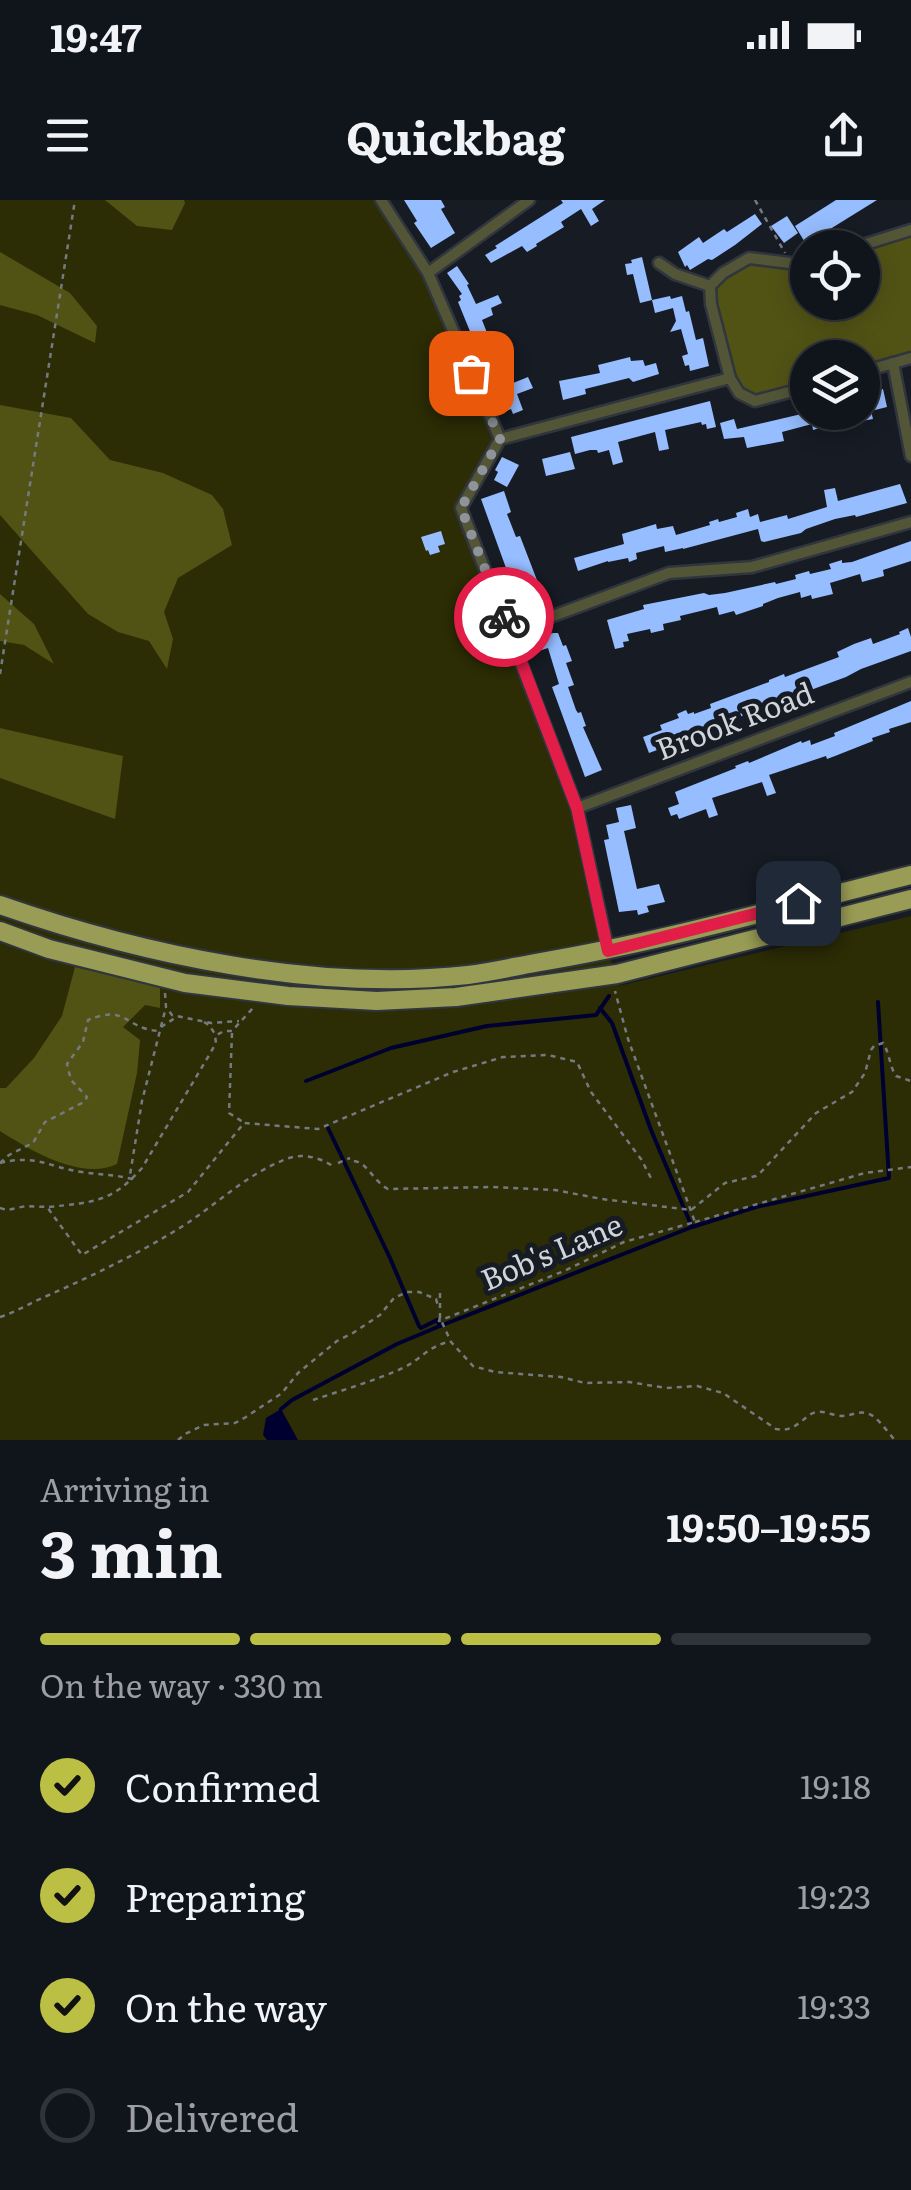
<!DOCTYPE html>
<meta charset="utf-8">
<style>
:root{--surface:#10141b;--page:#191d24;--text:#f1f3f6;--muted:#9c9ea3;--line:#30333a;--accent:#bbc044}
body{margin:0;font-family:Literata,serif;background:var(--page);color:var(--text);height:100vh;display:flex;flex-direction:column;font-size:38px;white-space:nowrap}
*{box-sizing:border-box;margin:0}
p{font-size:32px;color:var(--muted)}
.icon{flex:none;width:55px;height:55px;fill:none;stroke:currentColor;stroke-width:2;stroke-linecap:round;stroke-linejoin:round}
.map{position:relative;height:1240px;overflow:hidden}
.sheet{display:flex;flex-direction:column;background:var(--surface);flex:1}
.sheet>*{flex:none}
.fabs{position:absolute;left:790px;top:30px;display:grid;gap:20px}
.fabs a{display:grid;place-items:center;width:90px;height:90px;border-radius:50%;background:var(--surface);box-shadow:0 5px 25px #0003,0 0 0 2px var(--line);font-size:50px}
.pin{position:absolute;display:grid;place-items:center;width:85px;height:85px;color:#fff;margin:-42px;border-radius:20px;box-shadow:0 5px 15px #0006}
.courier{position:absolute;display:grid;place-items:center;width:100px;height:100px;margin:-50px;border:8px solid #e11d48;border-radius:50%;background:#fff;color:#222;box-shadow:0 2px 12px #0007}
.headline em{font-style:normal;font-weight:700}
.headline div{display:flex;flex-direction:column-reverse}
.headline{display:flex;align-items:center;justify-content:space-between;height:170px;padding:0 40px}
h1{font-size:65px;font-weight:700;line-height:75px}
.bar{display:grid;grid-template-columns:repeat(4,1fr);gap:15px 10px;align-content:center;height:120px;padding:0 40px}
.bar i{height:12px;border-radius:8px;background:var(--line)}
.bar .on{background:var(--accent)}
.bar p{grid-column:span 4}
ol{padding:0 40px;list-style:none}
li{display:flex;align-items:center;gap:30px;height:110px}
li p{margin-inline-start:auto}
li .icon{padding:10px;border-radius:50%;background:var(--accent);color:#111;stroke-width:4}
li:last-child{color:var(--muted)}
li i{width:55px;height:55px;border:5px solid var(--line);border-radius:50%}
.status{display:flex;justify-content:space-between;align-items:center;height:70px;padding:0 50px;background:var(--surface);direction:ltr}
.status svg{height:28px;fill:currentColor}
header{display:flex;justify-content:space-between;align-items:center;height:130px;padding:0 40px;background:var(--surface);font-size:45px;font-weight:700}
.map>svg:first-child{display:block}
.green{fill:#2c2d05}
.forest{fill:#515315}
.water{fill:#000030}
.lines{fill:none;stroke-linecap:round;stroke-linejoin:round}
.stream{stroke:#000030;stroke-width:4}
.building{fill:#96bdff}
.minor-casing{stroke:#30353e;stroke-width:15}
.trunk-casing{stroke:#30353e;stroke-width:22}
.path{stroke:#757a82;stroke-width:2.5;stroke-dasharray:5 5;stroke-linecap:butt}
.minor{stroke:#535537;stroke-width:10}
.trunk{stroke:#989c54;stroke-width:18}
.done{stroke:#8f949b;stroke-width:10;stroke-dasharray:0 18}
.route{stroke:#e11d48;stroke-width:12}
.labels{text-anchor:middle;stroke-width:10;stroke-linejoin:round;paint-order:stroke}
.street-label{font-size:30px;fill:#d0d5db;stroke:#161b24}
</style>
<div class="status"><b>19:47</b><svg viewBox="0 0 49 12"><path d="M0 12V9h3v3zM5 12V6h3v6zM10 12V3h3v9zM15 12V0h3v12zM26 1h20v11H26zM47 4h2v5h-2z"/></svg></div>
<header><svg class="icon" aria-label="menu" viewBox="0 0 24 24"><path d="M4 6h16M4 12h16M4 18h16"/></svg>Quickbag<svg class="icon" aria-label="share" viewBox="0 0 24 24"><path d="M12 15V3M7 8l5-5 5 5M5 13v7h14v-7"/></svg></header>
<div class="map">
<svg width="911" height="1240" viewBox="0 0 911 1240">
<rect width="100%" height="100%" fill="#161b24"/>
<path class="green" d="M0,0h381l47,73 72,166 -39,69 116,300 31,143 11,35 292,-70v524h-911v-664l123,-19 -123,-29z"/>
<g class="forest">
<path d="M105,0h79l1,3 -13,27 -35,-4z"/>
<path d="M911,30v128l-48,14 -1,-14h-54l-1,29 -52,14 -16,-8 -29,-106 39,-29 58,3 1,41h54v-54z"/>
<path d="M0,52l70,41 27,33 -2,17 -58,-28 -37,-10z"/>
<path d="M0,205l71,13 39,42 53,13 49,22 11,14 9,36 -54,33 -14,34 9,27 -6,30 -18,-28 -31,-9 -30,-18 -88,-99z"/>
<path d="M0,394l34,30 20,40 -30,-19 -24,-4z"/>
<path d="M0,528l123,28 -8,63 -115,-41z"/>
<path d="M75,767l85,20v21l-15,-3 -22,22 17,13 -3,33 -20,91c-36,17 -87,-14 -117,-33v-43h6l28,-30 28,-42z"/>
</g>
<path class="water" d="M281,1209l17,31h-31l-4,-5 3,-17z"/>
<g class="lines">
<g class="stream">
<path d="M306,881l85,-33 96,-22 109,-11 13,-19"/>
<path d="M692,1027l64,-20 133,-29 -11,-176"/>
<path d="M440,1126l252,-99 -41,-97 -39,-107 -12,-15"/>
<path d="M281,1209l11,-9 105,-56 43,-18 -3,-6 -16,8 -2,-2 -29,-68 -62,-130"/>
</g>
</g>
<g class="building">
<path d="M404,0h37l4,7 -4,2 14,24 -24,15 -17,-25 3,-2z"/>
<path d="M561,0h44l-13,9 7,12 -8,5 -10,-17 -20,13 3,5 -28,17 1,2 -10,6 -5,-6 -31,17 -6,-8 12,-7 -2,-2 68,-43z"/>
<path d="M836,0h41l-71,44 -11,-18z"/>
<path d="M755,14l7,10 -27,21 -23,15 -4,-1 -18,11 -3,-5 -2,2 -7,-15 21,-15 4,6 21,-14 3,3z"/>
<path d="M787,16l11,17 -14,10 -13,-17z"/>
<path d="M642,57l10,43 18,-4 1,3 11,-3 4,16 3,-1 7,29 7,-2 6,28 -19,5 -1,-6 -4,1 -3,-10 6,-2 -7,-25 -11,3 6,-11 -3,-13 -18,5 -3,-13 -12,3 -7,-29 -6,1 -2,-11 7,-1 -1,-3z"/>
<path d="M457,66l12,18 -2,1 9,19 22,-9 4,8 -11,5 2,7 -11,5 9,23 10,-4 8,18 -11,4 10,24 20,-8 5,11 -16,6 6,16 -10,4 -2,-5 -8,3 -45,-110 3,-2 -2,-4 3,-2 -15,-21z"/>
<path d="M630,157l1,4 12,-1 2,6 11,-3 3,11 -26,8 -4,-4 -44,11 1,5 -23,6 -4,-19 41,-8 -2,-8z"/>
<path d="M865,188l2,6 16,-5 4,18 -16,4 2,8 -11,2v-32z"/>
<path d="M710,201l6,26 -9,2 -1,-5 -4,1 -1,-3 -36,8 4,19 -10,2 -4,-19 -37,10 5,20 -10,3 -4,-15 -11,3 -1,-3h-7l-15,4 -4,-17z"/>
<path d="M810,212h44v4l-24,6v3l-17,5 -1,-6 -30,8 2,9 -37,7 -3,-11 -20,2 -4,-16 14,-4 3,10z"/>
<path d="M570,252l5,17 -29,7 -4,-17z"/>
<path d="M502,257l17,8 -12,22 -13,-7 4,-8 -3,-2z"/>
<path d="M900,284l7,19 -51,14 -1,-2 -20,4 -29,10 -5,4 -37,9 -3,-1 -3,-12 -75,20v-1l-18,4 -1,-6 -28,7 1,6 -8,3 -1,-4 -20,4v-1l-30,10 -4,-13 50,-14 -2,-10 34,-10 1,5 16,-3 3,9 34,-10 -1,-3 9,-3 1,3 18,-5 -1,-4 12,-4 2,8 8,-3 2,8 27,-7 1,4 39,-12 -3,-17 11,-2 3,13z"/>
<path d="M504,291l7,21 -4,2 9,23 4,-1 25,65 -17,6 -3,-8 -5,1 -8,-22 -2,1 -29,-80z"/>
<path d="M441,331l4,13 -7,2 2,6 -10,3 -2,-5 -2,1 -5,-14z"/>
<path d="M911,341v20l-28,9 1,6 -22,6 -2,-8 -30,9 3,11 -21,5 -1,-4 -10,3 -1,-6 -22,6 -15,6v2l-27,9 -2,-4 -15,4 -2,-8 -37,9 1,4 -18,4 1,6 -13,3 -1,-4 -23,5 2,7 -6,1 1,5 -9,2 -8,-29 37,-11 -1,-4 61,-12 5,2 16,-2 50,-11 1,2 20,-5 -1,-4 14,-4 1,3 21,-5 -2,-5 13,-4v3l10,-1z"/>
<path d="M908,428l3,9v14l-50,18 -15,8 -38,14 -22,8 -1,-4 -28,11 1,3 -3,3 -51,16 -21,9 -5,2 1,3 -30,11 -6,-16 19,-7 -2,-5 19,-7 -2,-4 9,-4 2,4 6,-2v2l17,-6 -1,-4 59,-22v-2l15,-6 1,3 54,-20 -2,-5 17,-8 17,-6 2,6 27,-10 -1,-2z"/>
<path d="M553,433h5l5,13 3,-1 6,16 -6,2 8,22 -6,2 8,23 2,3 3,-1 5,14 -3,1 19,43 -17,7 -33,-90 7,-3 -11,-36 -12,4 -4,-11z"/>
<path d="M911,501v21l-22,7 1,3 -18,6 1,3 -38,15 -8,3 -1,-3 -57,19 7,18 -9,3 -5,-14 -50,16 6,17 -9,3 -3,-9 -27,10 -2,-5 -6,2 -3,-8 11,-4 -4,-12 61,-24 -1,-2 13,-5 1,2 52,-22 1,2 8,-3 1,5 24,-9 -1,-3z"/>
<path d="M631,605l5,23 -12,3 13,58 22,-5 6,18 -18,4 2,6 -11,3 -1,-5 -18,2 -15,-72 5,-1 -3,-14 13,-3 -3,-14z"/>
</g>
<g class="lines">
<g class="minor-casing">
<g id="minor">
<path d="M381,0l47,73 72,166 -39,69 116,300 31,142"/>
<path d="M853,48l58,-18"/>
<path d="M659,63l16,11 35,12"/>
<path d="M428,73l101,-73"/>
<path d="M893,163l18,93"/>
<path d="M862,172l49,-14"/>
<path d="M730,178l-19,-74 -1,-18 13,-13 26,-15 49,6 10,-3"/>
<path d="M500,239l230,-61 9,15 16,8 53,-14"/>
<path d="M510,432l159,-59 83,-6 159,-45"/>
<path d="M577,608l334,-126"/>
</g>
</g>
<g class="trunk-casing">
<g id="trunk">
<path d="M0,705c143,50 316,87 468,70 23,-3 45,-8 67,-12 127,-21 251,-57 376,-88"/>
<path d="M0,731l49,18 136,34 103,13 89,5 79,-4 161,-23 294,-75"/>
</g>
</g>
<g class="path">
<path d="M755,0l30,53"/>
<path d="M0,474l75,-474"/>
<path d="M165,793l1,14 6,8 39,8 28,-2"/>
<path d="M204,822l5,3 6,9"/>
<path d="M161,827l14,-9"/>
<path d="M232,833l-3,80 14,9"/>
<path d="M354,961c14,2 19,20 34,28l104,-2 63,3 47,9 89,11 34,-27 31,-7 5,-4 55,-59 36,-21 13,-19 6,-23 3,-4 9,-3c7,11 6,22 13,33l15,5"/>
<path d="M0,963c36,-9 48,4 82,9 18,3 31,2 50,7l-2,-4 12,-74 24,-94"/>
<path d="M0,963l9,-8 24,-12 12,-21 39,-20 3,-5 -16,-17 -4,-16 16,-22 5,-22c39,-16 36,8 70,11"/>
<path d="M338,963l12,-5"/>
<path d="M49,1007c44,-5 62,-4 93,-39l66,-111 8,-14 -1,-7 9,-5h8l21,-23"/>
<path d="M0,1008l7,2 19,-4 21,1 35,48 106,-63 56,-69 74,6 135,-57 50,-15 45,-2 29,7 14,30 50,67 11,21"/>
<path d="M695,1022l170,-49 46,-6"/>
<path d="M440,1093v25l11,24 22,24 22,6 66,5 24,6 44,-1 37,6 31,-2 26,7 53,36c17,3 23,-7 35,-15 11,-6 21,2 31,2 8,0 16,-5 24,-3 11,2 21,19 29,27"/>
<path d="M0,1117c18,-6 32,-15 49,-22 47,-21 93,-43 137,-71 33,-22 64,-52 103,-66 15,-5 31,0 44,8"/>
<path d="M440,1118l-1,3 125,-50 60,-29 71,-20 -67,-183 -13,-48"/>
<path d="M313,1200c30,-10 61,-19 90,-32 17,-8 28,-24 47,-26"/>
<path d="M178,1240l7,-6 19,-9 31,-2 11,-6 36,-24 16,-20 39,-32 16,-8 27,-18 14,-17 13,-6h12l17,7 2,7"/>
</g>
<use href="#minor" class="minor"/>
<use href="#trunk" class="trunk"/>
</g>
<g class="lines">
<path class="done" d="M471,173l29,66 -39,69 43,109"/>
<path class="route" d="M504,417l73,191 31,143 190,-48"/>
</g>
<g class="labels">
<g class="street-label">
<text transform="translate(735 522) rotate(-21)" y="10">Brook Road</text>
<text transform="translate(552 1053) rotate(-23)" y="10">Bob's Lane</text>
</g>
</g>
</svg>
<div class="fabs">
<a><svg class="icon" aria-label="locate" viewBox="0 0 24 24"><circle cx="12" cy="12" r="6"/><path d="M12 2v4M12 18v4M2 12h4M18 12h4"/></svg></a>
<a><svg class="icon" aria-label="layers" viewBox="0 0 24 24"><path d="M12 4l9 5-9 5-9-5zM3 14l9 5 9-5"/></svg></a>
</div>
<div class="pin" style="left:471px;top:173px;background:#ea580c"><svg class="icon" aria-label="bag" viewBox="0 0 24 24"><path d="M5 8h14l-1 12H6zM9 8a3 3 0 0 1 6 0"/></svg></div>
<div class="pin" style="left:798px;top:703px;background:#1f2937"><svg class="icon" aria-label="home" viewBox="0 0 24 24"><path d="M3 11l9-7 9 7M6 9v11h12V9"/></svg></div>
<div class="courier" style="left:504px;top:417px"><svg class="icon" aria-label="bike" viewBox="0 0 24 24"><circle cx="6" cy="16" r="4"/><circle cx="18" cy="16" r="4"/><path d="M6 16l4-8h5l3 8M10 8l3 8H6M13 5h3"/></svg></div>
</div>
<section class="sheet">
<div class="headline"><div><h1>3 min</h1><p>Arriving in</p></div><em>19:50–19:55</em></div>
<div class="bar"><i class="on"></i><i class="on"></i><i class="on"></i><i></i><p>On the way · 330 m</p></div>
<ol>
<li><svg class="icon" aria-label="check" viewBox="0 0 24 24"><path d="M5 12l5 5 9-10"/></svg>Confirmed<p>19:18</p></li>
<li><svg class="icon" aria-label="check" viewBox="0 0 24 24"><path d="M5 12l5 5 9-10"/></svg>Preparing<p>19:23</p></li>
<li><svg class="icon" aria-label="check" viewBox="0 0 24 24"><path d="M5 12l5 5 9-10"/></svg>On the way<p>19:33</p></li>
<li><i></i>Delivered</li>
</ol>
</section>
